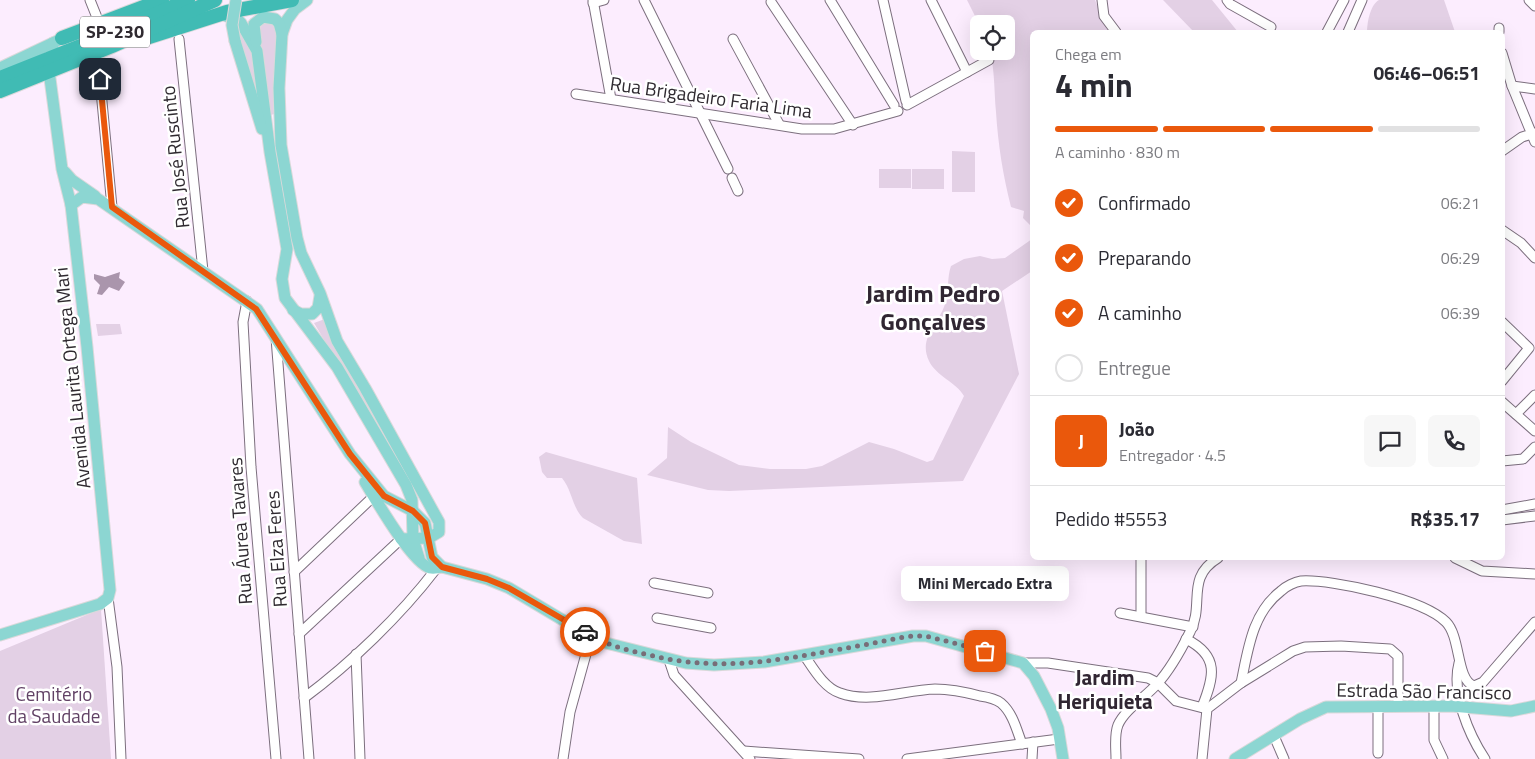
<!DOCTYPE html>
<html lang="pt">
<meta charset="utf-8">
<style>
:root{--surface:#fff;--page:#f7f7f7;--text:#2b2b33;--muted:#7c7c81;--line:#e1e1e2;--accent:#ea580c}
body{margin:0;font-family:"Titillium Web",sans-serif;background:var(--page);color:var(--text);height:100vh;display:flex;flex-direction:column;font-size:19px;white-space:nowrap}
*{box-sizing:border-box;margin:0}
p{font-size:16px;color:var(--muted)}
.icon{flex:none;width:28px;height:28px;fill:none;stroke:currentColor;stroke-width:2;stroke-linecap:round;stroke-linejoin:round}
.map{position:relative;flex:1;overflow:hidden}
.drawer{position:absolute;left:1030px;top:30px;width:475px;height:530px;display:flex;flex-direction:column;background:var(--surface);border-radius:8px;box-shadow:0 5px 20px #0002}
.drawer>*{flex:none}
.fabs{position:absolute;left:970px;top:15px;display:grid;gap:10px}
.fabs a{display:grid;place-items:center;width:45px;height:45px;border-radius:8px;background:var(--surface);box-shadow:0 5px 20px #0002;font-size:25px}
.pin{position:absolute;display:grid;place-items:center;width:42px;height:42px;color:#fff;margin:-21px;border-radius:10px;box-shadow:0 2px 8px #0006}
.courier{position:absolute;display:grid;place-items:center;width:50px;height:50px;margin:-25px;border:4px solid #ea580c;border-radius:50%;background:#fff;color:#222;box-shadow:0 1px 6px #0007}
.bubble{position:absolute;height:35px;border-radius:8px;background:var(--surface);box-shadow:0 5px 20px #0002;font-size:16px;font-weight:700;line-height:35px;text-align:center}
.overview em{font-style:normal;font-weight:700}
.overview div{display:flex;flex-direction:column-reverse}
.overview{display:flex;align-items:center;justify-content:space-between;height:85px;padding:0 25px}
h1{font-size:32px;font-weight:700;line-height:38px}
.bar{display:grid;grid-template-columns:repeat(4,1fr);gap:8px 5px;align-content:center;height:60px;padding:0 25px}
.bar i{height:6px;border-radius:4px;background:var(--line)}
.bar .selected{background:var(--accent)}
.bar p{grid-column:span 4}
.line{display:flex;align-items:center;gap:12px;padding:0 25px;border-top:1px solid var(--line)}
.line div{flex:1}
.round{display:grid;place-items:center;flex:none;width:52px;height:52px;border-radius:8px;background:var(--page)}
ol{padding:0 25px;list-style:none}
li{display:flex;align-items:center;gap:15px;height:55px}
li p{margin-inline-start:auto}
li .icon{padding:5px;border-radius:50%;background:var(--accent);color:#fff;stroke-width:4}
li:last-child{color:var(--muted)}
li i{width:28px;height:28px;border:2px solid var(--line);border-radius:50%}
.map>svg:first-child{display:block}
.green{fill:#e3d0e5}
.water{fill:#aa95ac}
.lines{fill:none;stroke-linecap:round;stroke-linejoin:round}
.minor-casing{stroke:#7c6f7e;stroke-width:11}
.major-casing{stroke:#dad9da;stroke-width:13}
.highway-casing{stroke:#dad9da;stroke-width:16}
.minor{stroke:#fff;stroke-width:9}
.major{stroke:#8cd6d2;stroke-width:11}
.highway{stroke:#40bbb4;stroke-width:14}
.major-bridge-casing{stroke:#dad9da;stroke-width:13;stroke-linecap:butt}
.major-bridge{stroke:#8cd6d2;stroke-width:11}
.done{stroke:#776e78;stroke-width:5;stroke-dasharray:0 9}
.route{stroke:#ea580c;stroke-width:6}
.labels{text-anchor:middle;stroke-width:5;stroke-linejoin:round;paint-order:stroke}
.shield{fill:#fff;stroke:#6d6a6e;stroke-width:1}
.shield-label{font-size:18px;font-weight:bold;fill:#2f2a30}
.street-label{font-size:19px;fill:#2f2a30;stroke:#fff}
.park-label{font-size:19px;fill:#614165;stroke:#fff}
.quarter-label{font-size:21px;font-weight:bold;fill:#302632;stroke:#fff}
.district-label{font-size:24px;font-weight:bold;fill:#302632;stroke:#fff}
</style>
<div class="map">
<svg width="1535" height="759" viewBox="0 0 1535 759">
<rect width="100%" height="100%" fill="#fcedfe"/>
<g class="green">
<path d="M967,0h128l13,32h-76v195l-9,-9 1,-7 -13,-4c-8,-31 -13,-63 -15,-95 -2,-21 -1,-40 -6,-61h16v-27h-27z"/>
<path d="M1163,0h49l26,32h-44z"/>
<path d="M1379,0h65l11,32h-88c0,-9 3,-27 12,-32z"/>
<path d="M268,22l8,1 2,10 -5,51 1,30 -3,1 -13,-84 5,-7z"/>
<path d="M237,25l15,27 12,64 -28,-88z"/>
<path d="M952,151l23,1v40h-23z"/>
<rect x="879" y="169" width="32" height="19"/>
<rect x="912" y="169" width="32" height="20"/>
<path d="M1032,239v32l-30,20 17,83 -56,107 -234,10 -21,-1 -61,-15 20,-17 1,-31 23,15 48,23 31,4h36l16,-3 47,-24 25,7 33,13 6,-2 31,-64c-8,-14 -28,-20 -35,-35 -12,-25 13,-39 17,-61 3,-11 1,-23 5,-34l13,-7 16,-3 12,3 13,-1z"/>
<path d="M325,319l96,178 -4,-1 -103,-173z"/>
<path d="M96,324h24l2,10 -24,2z"/>
<path d="M546,452l91,26 5,66 -18,-3 -41,-23c-11,-11 -11,-28 -21,-40h-15l-5,-6 -3,-15z"/>
<path d="M101,609l10,150h-111v-108z"/>
</g>
<path class="water" d="M120,272l-1,6 6,4 -6,9 -10,-4 -7,8 -5,-1 3,-9 -6,-6v-5l11,3z"/>
<g class="lines">
<g class="minor-casing">
<g id="minor">
<path d="M90,0l8,20 1,8"/>
<path d="M593,0l18,99"/>
<path d="M644,0l84,169"/>
<path d="M830,0l64,105"/>
<path d="M883,0l23,101"/>
<path d="M931,0l36,72"/>
<path d="M1102,0l2,16 12,16"/>
<path d="M1227,0l3,4 41,23"/>
<path d="M1529,0l6,6"/>
<path d="M771,2l82,123"/>
<path d="M593,3l11,-3"/>
<path d="M1499,28v4"/>
<path d="M1327,32l17,-32"/>
<path d="M1348,32l14,-32"/>
<path d="M179,39l24,232"/>
<path d="M733,39l46,85"/>
<path d="M97,49l15,158"/>
<path d="M1502,53l10,33 23,56"/>
<path d="M1512,86l23,3"/>
<path d="M576,94l226,35h32l64,-18"/>
<path d="M907,105l82,-45"/>
<path d="M1502,151l20,-14 13,-4"/>
<path d="M732,178l6,13"/>
<path d="M1502,230l19,13 14,15"/>
<path d="M247,301l-4,21 8,145 25,292"/>
<path d="M1502,322l27,26 -27,33"/>
<path d="M276,338l33,421"/>
<path d="M1502,402l33,29"/>
<path d="M1516,414l19,-19"/>
<path d="M1502,461l21,-2 12,-12"/>
<path d="M1502,510l33,-6"/>
<path d="M1502,520l33,-4"/>
<path d="M1455,558l27,13 53,3"/>
<path d="M294,572l80,-76"/>
<path d="M654,583l54,10"/>
<path d="M108,598l9,69 4,92"/>
<path d="M1120,613l73,14"/>
<path d="M1141,616v-58"/>
<path d="M657,618l54,10"/>
<path d="M299,634l102,-95"/>
<path d="M1186,639c34,17 28,38 16,68"/>
<path d="M356,654l4,105"/>
<path d="M804,655c9,13 20,33 36,38 30,11 64,-3 95,-4 15,0 30,3 45,7 7,1 16,3 21,7 12,10 16,28 21,41"/>
<path d="M669,660l5,15 76,84"/>
<path d="M1023,663h25l100,15 10,5 18,18 31,8"/>
<path d="M1459,663c-8,30 10,72 26,96"/>
<path d="M1241,683c7,-33 11,-70 40,-92 5,-5 14,-9 20,-10 32,-2 122,18 145,41 15,15 10,58 28,64l9,-4 52,-60"/>
<path d="M304,698c47,-35 96,-82 132,-129v-5"/>
<path d="M1434,706v34l9,19"/>
<path d="M1274,736l10,23"/>
<path d="M744,751l115,8"/>
<path d="M1378,753v-47"/>
<path d="M563,759l7,-47 21,-76"/>
<path d="M907,759l152,-20"/>
<path d="M1032,759l1,-17"/>
<path d="M1116,759c0,-11 -2,-24 2,-34 7,-16 28,-28 39,-41 14,-15 24,-34 33,-52 15,-28 -5,-54 28,-74"/>
<path d="M1202,759l5,-50 34,-26 52,-32 12,-4 36,-1 49,3 8,7v50"/>
</g>
</g>
<g class="major-casing">
<g id="major">
<path d="M307,0l-12,9 -8,11 -5,14 -3,54 2,57 16,93 4,15 19,40 17,48 28,47 74,134v10l-10,6 -28,1"/>
<path d="M226,16l10,2 5,5 16,28 13,101 17,97 -5,30 3,19 52,69 69,118 6,15 1,39 6,19"/>
<path d="M235,41l27,88"/>
<path d="M256,42l-2,-18 9,-7 12,2 4,4 3,11"/>
<path d="M0,68l57,-27"/>
<path d="M65,172l7,8 23,16"/>
<path d="M71,205l11,-8 16,2 159,110 93,145 34,42 29,15 12,12 7,34 10,10 45,12 22,9 89,53 88,22 28,2 50,-3 149,-26h13l97,27 11,13 17,33 7,19 5,31"/>
<path d="M293,310l8,4h11l6,-6 2,-12"/>
<path d="M365,482c11,18 47,81 65,86 4,1 8,0 12,-1"/>
<path d="M0,635l100,-31 8,-6 2,-8 -23,-243 -16,-142 -9,-36 -13,-98 4,-28"/>
<path d="M1235,759l65,-40 26,-12 125,-1 60,5 24,-5"/>
</g>
</g>
<g class="highway-casing">
<g id="highway">
<path d="M149,37l78,-25 65,-12"/>
<path d="M62,38l100,-38"/>
<path d="M0,78l98,-39 90,-39"/>
<path d="M0,91l112,-45 103,-46"/>
</g>
</g>
<use href="#minor" class="minor"/>
<use href="#major" class="major"/>
<use href="#highway" class="highway"/>
<g class="major-bridge-casing">
<path id="major-bridge" d="M235,41l-3,-16 4,-25"/>
</g>
<use href="#major-bridge" class="major-bridge"/>
</g>
<g class="lines">
<path class="done" d="M585,632c20,13 41,18 64,23 77,19 139,3 215,-10 16,-3 32,-7 49,-9h13l59,15"/>
<path class="route" d="M100,79l12,128 144,102 94,145 34,42 29,15 12,12 7,34 10,10 45,12 22,9 76,44"/>
</g>
<g class="labels">
<rect class="shield" x="80" y="16.5" width="70" height="31" rx="4"/>
<g class="shield-label">
<text x="115" y="38">SP-230</text>
</g>
<g class="street-label">
<text transform="translate(711 97) rotate(8)" y="7">Rua Brigadeiro Faria Lima</text>
<text transform="translate(175 157) rotate(-96)" y="7">Rua José Ruscinto</text>
<text transform="translate(72 378) rotate(-96)" y="7">Avenida Laurita Ortega Mari</text>
<text transform="translate(240 531) rotate(-94)" y="7">Rua Áurea Tavares</text>
<text transform="translate(276 549) rotate(-94)" y="7">Rua Elza Feres</text>
<text transform="translate(1424 691) rotate(1)" y="7">Estrada São Francisco</text>
</g>
<g class="park-label">
<text x="54" y="701">Cemitério<tspan x="54" dy="22">da Saudade</tspan></text>
</g>
<g class="quarter-label">
<text x="1105" y="685">Jardim<tspan x="1105" dy="24">Heriquieta</tspan></text>
</g>
<g class="district-label">
<text x="933" y="302">Jardim Pedro<tspan x="933" dy="28">Gonçalves</tspan></text>
</g>
</g>
</svg>
<div class="fabs">
<a><svg class="icon" aria-label="locate" viewBox="0 0 24 24"><circle cx="12" cy="12" r="6"/><path d="M12 2v4M12 18v4M2 12h4M18 12h4"/></svg></a>
</div>
<div class="pin" style="left:985px;top:651px;background:#ea580c"><svg class="icon" aria-label="bag" viewBox="0 0 24 24"><path d="M5 8h14l-1 12H6zM9 8a3 3 0 0 1 6 0"/></svg></div>
<div class="pin" style="left:100px;top:79px;background:#1f2937"><svg class="icon" aria-label="home" viewBox="0 0 24 24"><path d="M3 11l9-7 9 7M6 9v11h12V9"/></svg></div>
<div class="courier" style="left:585px;top:632px"><svg class="icon" aria-label="car" viewBox="0 0 24 24"><path d="M5 17H2v-5l4-1 3-4h7l3 4 3 1v5h-3M9 17h6M6 11h13"/><circle cx="7" cy="17" r="2"/><circle cx="17" cy="17" r="2"/></svg></div>
<div class="bubble" style="left:901px;top:566px;width:168px">Mini Mercado Extra</div>
<section class="drawer">
<div class="overview"><div><h1>4 min</h1><p>Chega em</p></div><em>06:46–06:51</em></div>
<div class="bar"><i class="selected"></i><i class="selected"></i><i class="selected"></i><i></i><p>A caminho · 830 m</p></div>
<ol>
<li><svg class="icon" aria-label="check" viewBox="0 0 24 24"><path d="M5 12l5 5 9-10"/></svg>Confirmado<p>06:21</p></li>
<li><svg class="icon" aria-label="check" viewBox="0 0 24 24"><path d="M5 12l5 5 9-10"/></svg>Preparando<p>06:29</p></li>
<li><svg class="icon" aria-label="check" viewBox="0 0 24 24"><path d="M5 12l5 5 9-10"/></svg>A caminho<p>06:39</p></li>
<li><i></i>Entregue</li>
</ol>
<div class="line" style="height:90px"><b class="round" style="background:var(--accent);color:#fff">J</b><div><b>João</b><p>Entregador · 4.5</p></div><a class="round"><svg class="icon" aria-label="chat" viewBox="0 0 24 24"><path d="M4 5h16v11H9l-5 4z"/></svg></a><a class="round"><svg class="icon" aria-label="phone" viewBox="0 0 24 24"><path d="M5 4h4l2 5-3 2q2 4 5 5l2-3 5 2v4C11 20 4 13 5 4z"/></svg></a></div>
<div class="line" style="height:65px"><div>Pedido #5553</div><b>R$35.17</b></div>
</section>
</div>
